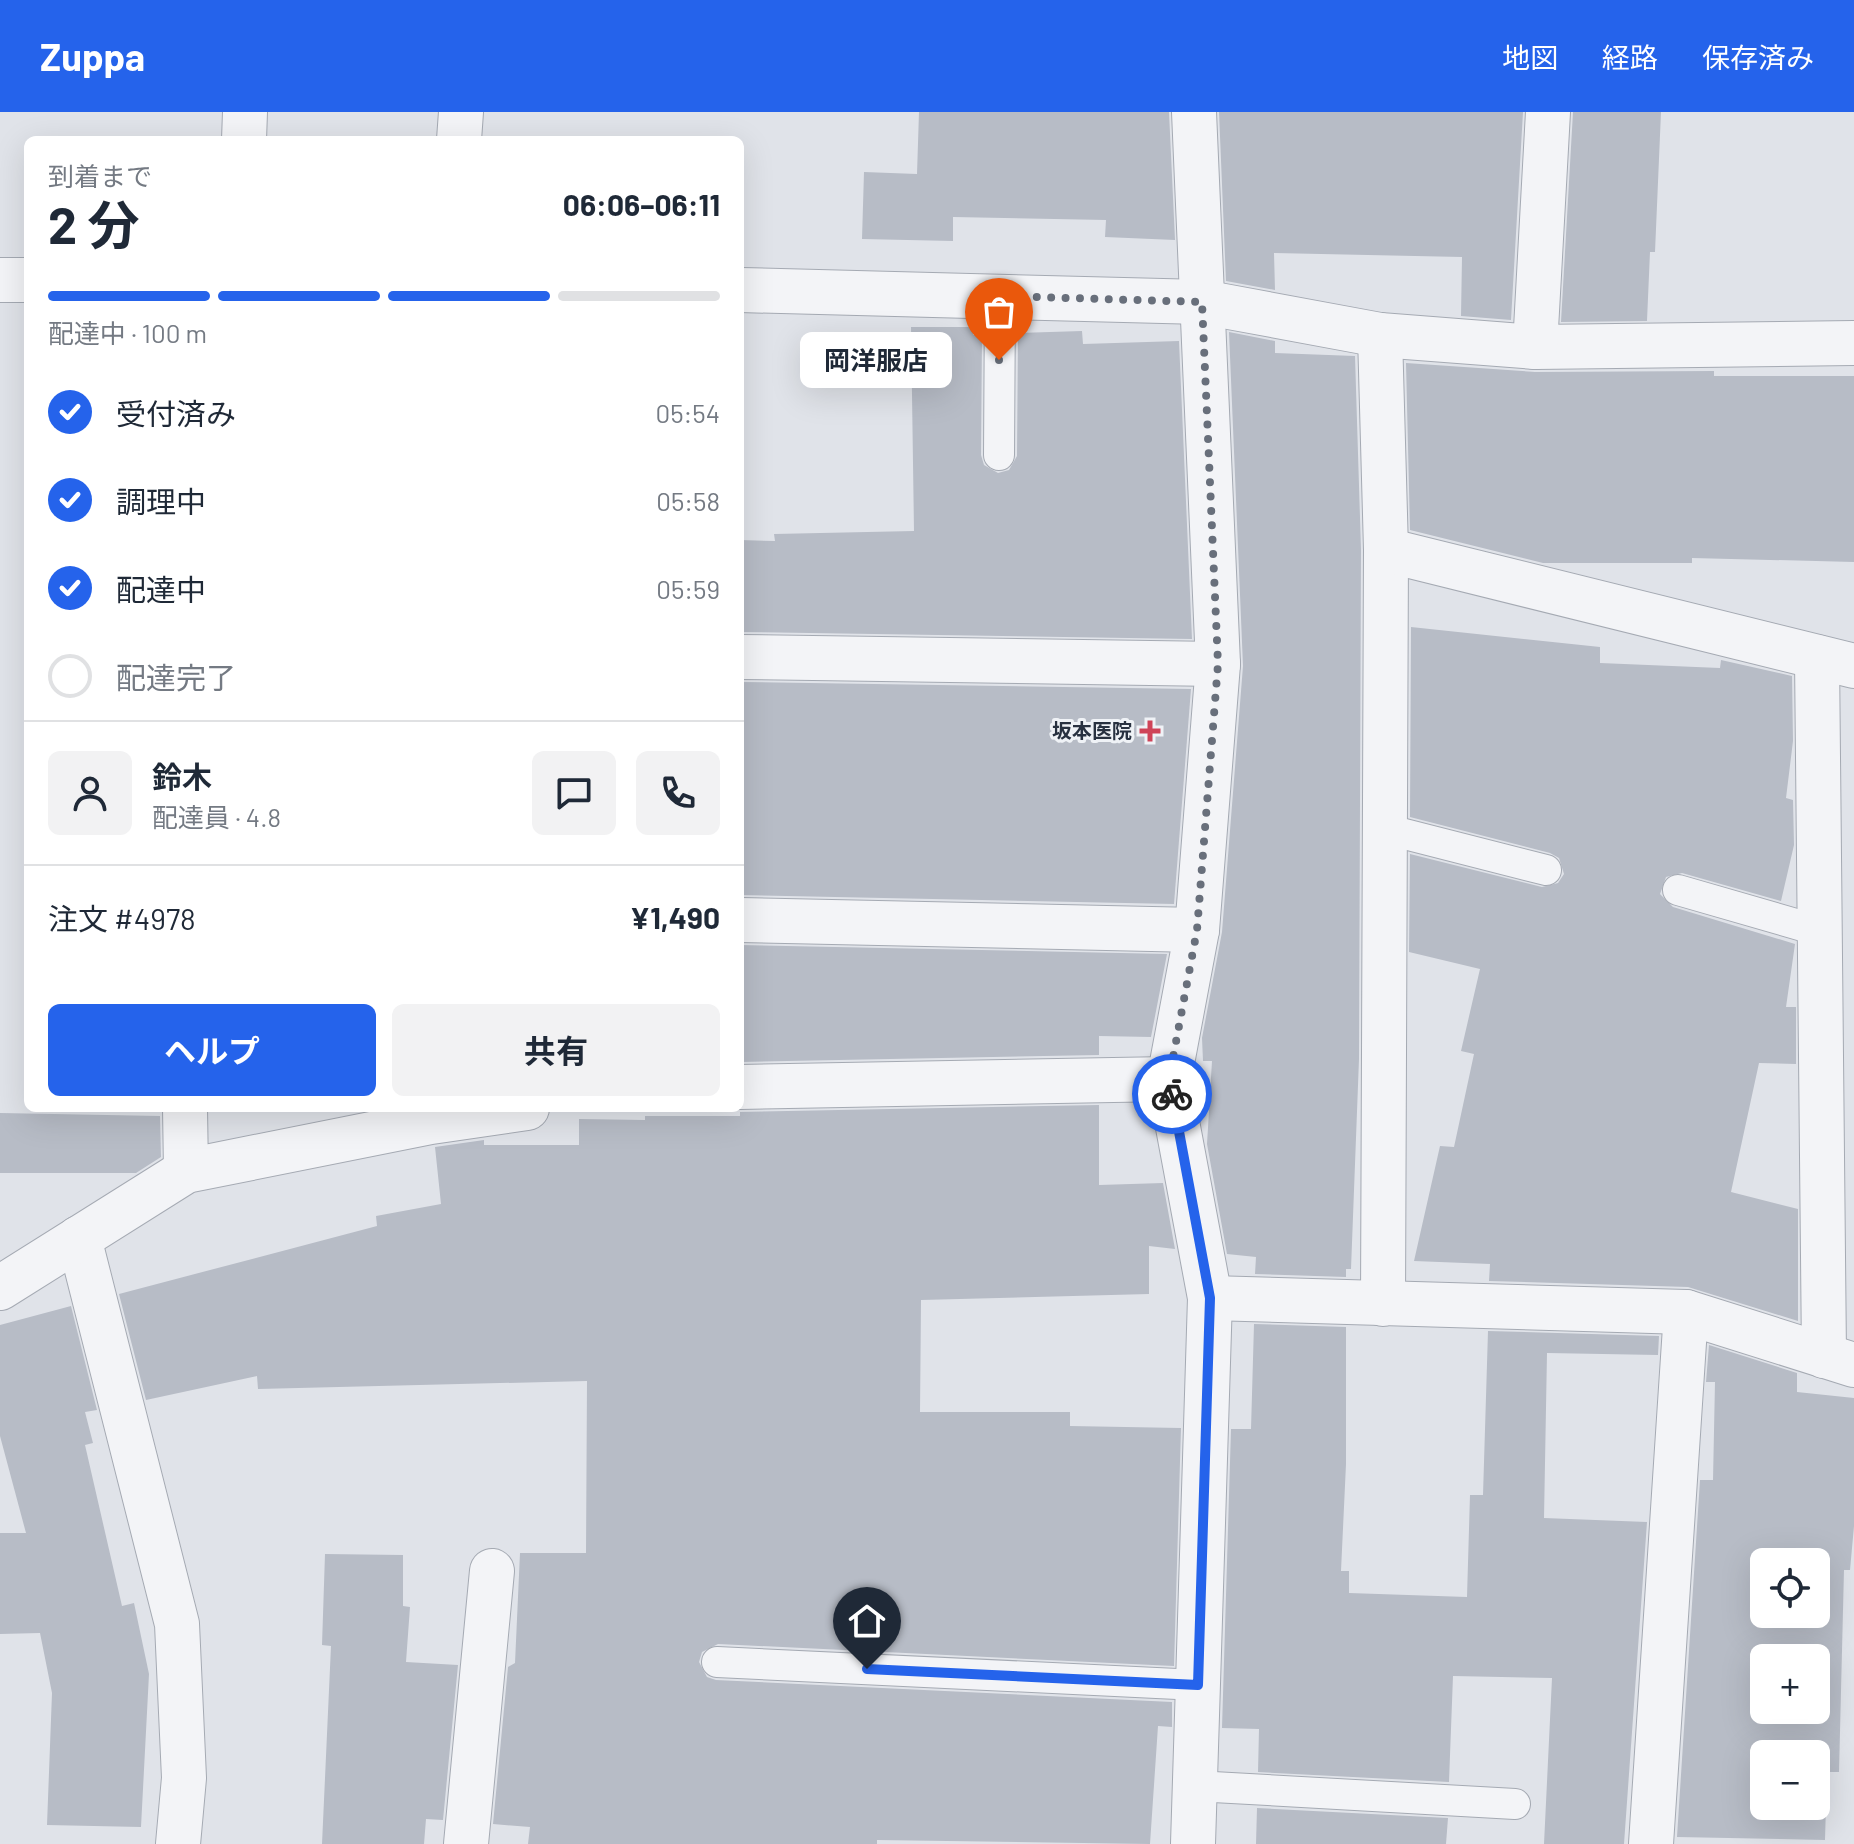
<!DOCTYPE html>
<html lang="ja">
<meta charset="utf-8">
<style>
:root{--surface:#fff;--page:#f2f2f3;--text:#1f2937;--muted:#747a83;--line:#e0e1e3;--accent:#2563eb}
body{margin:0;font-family:Barlow,"Noto Sans JP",sans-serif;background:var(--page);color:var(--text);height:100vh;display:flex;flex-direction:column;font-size:30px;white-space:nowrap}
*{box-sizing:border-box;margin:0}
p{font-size:26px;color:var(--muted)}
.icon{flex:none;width:44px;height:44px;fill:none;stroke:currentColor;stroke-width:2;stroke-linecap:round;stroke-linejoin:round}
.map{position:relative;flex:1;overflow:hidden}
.side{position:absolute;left:24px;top:24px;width:720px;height:976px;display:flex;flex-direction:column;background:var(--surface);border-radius:12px;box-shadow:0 8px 32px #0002}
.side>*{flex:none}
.controls{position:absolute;left:1750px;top:1436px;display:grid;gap:16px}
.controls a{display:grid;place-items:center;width:80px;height:80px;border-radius:12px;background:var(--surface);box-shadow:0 8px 32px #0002;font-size:40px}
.pin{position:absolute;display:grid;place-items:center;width:68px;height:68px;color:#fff;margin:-82px -34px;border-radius:50% 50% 50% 0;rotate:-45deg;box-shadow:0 0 8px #0007}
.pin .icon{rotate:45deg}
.courier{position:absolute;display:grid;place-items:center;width:80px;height:80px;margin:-40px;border:6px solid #2563eb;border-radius:50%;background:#fff;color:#222;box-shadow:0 2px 10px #0007}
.bubble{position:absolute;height:56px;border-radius:12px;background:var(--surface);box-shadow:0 8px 32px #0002;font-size:26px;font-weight:700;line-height:56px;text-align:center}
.summary em{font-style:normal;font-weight:700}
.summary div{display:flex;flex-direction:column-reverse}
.summary{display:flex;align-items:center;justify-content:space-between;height:136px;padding:0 24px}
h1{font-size:52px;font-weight:700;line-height:60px}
.bar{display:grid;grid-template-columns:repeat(4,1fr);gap:12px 8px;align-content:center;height:96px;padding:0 24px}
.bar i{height:10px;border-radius:6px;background:var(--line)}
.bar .selected{background:var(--accent)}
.bar p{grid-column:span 4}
.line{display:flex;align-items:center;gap:20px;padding:0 24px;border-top:2px solid var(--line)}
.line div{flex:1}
.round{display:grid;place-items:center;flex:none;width:84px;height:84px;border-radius:12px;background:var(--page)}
ol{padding:0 24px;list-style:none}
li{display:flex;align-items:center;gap:24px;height:88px}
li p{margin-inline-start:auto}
li .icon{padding:8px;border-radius:50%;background:var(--accent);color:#fff;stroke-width:4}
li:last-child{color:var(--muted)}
li i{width:44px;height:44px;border:4px solid var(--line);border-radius:50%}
.button{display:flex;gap:16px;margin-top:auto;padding:16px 24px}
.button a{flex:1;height:92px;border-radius:12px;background:var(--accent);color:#fff;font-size:32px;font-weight:700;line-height:92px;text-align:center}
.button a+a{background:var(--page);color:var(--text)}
header{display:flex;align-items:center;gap:48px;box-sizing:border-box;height:112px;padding:0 40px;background:var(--accent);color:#fff}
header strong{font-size:38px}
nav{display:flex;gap:44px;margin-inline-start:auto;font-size:28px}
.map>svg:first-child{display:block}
.building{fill:#b7bcc6;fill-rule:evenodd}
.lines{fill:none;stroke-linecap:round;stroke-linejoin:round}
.lane-casing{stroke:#a5aab3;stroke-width:32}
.street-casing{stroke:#a5aab3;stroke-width:46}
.lane{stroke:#f3f4f7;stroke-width:30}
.street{stroke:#f3f4f7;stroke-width:44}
.done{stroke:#686f7b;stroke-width:8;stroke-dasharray:0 14.4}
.route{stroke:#2563eb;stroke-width:10}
.poi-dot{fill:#cf4458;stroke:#eff2f6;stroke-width:3}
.labels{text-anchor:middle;stroke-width:6;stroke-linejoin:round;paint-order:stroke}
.poi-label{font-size:20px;font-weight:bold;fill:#283140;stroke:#eff2f6;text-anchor:end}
</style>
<header>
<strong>Zuppa</strong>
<nav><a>地図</a><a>経路</a><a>保存済み</a></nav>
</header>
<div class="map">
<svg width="1854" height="1732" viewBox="0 0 1854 1732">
<rect width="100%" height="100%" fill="#e0e3e9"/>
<g class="building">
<path d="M919,0h250l6,128 -70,-3 1,-17 -153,-3v24l-91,-2 2,-67 53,2z"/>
<path d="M1219,0h304l-12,208 -50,-4 1,-59 -188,-4 1,37 -49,-9z"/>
<path d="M1573,0h88l-6,140h-5l-3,69 -86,1z"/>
<path d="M911,215h62v8l9,-1 -1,121 3,10 14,8 11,-3 8,-14 1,-123 64,-2 1,13 96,-3 13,298 -452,-7v-92l35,1 -1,-7 140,-3z"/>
<path d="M1229,220l46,9v12l80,3 6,194 -2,509 -8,210h-5v8l-91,-3 1,-17 -29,-3 -20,-110 5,-83h-9l-1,-23 20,-106 21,-266z"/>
<path d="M1406,251l129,9 179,-1v5h140v186l-162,-4v5h-149l-133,-33z"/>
<path d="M1411,515l189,20v16l120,5 1,-8 71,16 1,65 -7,57 7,2 1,45 -13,56 -99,-28 -16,4 -6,17 13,13 122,37 -9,63h10v57l-37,-1 -28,129 67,17v112l-110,-34 -199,-6 1,-17 -76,-3 26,-115 14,1 20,-93 -13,-3 19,-82 -71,-17 1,-98 132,33 16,-4 6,-9 -5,-16 -9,-5 -140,-36z"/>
<path d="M740,570l451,7 -17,215 -434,-9z"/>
<path d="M740,833l427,9 -16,83 -52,-1v19l-359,7z"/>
<path d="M1099,993v80l64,-2 12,66 -26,-3v48l-228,6 -1,112h150v14l111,2 -7,238 -456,-22 -16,8 -3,10 8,15 9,3 456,22v25l-14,-1 -8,118 -273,-4v4h-349l2,-17 -37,-3 15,-157 7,-4 5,-110h66l1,-172 -329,8 -1,-13 -111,24 -27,-106 258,-68 -1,-10 65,-12 -6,-57 49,-7v5h95v-26l66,1v-4h95v-4z"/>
<path d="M0,1001l160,3 1,41 -25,16h-136z"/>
<path d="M71,1194l26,104 -12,2 8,31 -8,2 37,161 12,-3 15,71 -8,153 -94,-2 5,-132 -12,-60 -40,1v-101h26l-26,-97v-111z"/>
<path d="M1254,1212l92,3v137l-5,107h8v22l118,4 3,-102h13l5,-164 171,5 -1,19 -111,-2 -3,165 103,4 -23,322h-80l8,-166 -99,-2 -4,106 -191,-10 1,-43 -37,-1 9,-299h20z"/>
<path d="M1709,1233l88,28v19l57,6v128l-4,44h-6l-5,202h-12l-2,68 -148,-3 23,-357h13l2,-98h-9zM1764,1450h52v52h-52zM1764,1546h52v52h-52zM1764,1642h52v52h-52z"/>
<path d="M325,1442l78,1v51l7,1 -4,55 52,3 -15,155 -17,-1 -2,25h-102l9,-198 -9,-1z"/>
<path d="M1257,1696l191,10 -2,26h-190z"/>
</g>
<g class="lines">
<g class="lane-casing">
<g id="lane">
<path d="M999,343l1,-159"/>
<path d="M1385,717l161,41"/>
<path d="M1678,778l142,41"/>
<path d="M717,1550l481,23"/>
<path d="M1195,1674l320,18"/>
</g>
</g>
<g class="street-casing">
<g id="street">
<path d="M244,28l1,-28"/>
<path d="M459,28l2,-28"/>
<path d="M0,168h28"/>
<path d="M740,178l462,12 178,33 155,12 319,-4"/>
<path d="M1380,223l6,215 -3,754"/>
<path d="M1535,235l13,-235"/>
<path d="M1386,438l468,116"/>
<path d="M740,545l478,7"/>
<path d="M1817,545l7,699"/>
<path d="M740,808l457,10"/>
<path d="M740,975l429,-8"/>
<path d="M185,996l1,63"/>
<path d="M79,1126l98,386 7,154 -6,66"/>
<path d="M0,1176l186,-117 245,-49 96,-14"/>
<path d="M1210,1186l476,14 168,53"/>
<path d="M466,1732l26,-273"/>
<path d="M1193,1732l17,-546 -41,-219 28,-149 21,-266 -24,-552"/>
<path d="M1651,1732l35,-532"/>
</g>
</g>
<use href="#lane" class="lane"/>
<use href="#street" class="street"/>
</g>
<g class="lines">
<path class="done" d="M999,248l1,-64 202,6 16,362 -21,266 -28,149 3,15"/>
<path class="route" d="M867,1557l331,16 12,-387 -38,-204"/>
</g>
<path class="poi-dot" d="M1146 607h8v8h8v8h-8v8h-8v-8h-8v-8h8z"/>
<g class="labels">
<g class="poi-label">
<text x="1132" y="626">坂本医院</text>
</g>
</g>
</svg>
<div class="controls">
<a><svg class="icon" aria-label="locate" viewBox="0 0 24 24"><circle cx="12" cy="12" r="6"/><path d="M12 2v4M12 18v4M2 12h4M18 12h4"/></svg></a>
<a>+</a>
<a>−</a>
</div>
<div class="pin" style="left:999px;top:248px;background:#ea580c"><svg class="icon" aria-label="bag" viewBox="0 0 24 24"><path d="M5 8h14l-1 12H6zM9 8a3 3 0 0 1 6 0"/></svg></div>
<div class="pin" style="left:867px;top:1557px;background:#1f2937"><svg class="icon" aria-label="home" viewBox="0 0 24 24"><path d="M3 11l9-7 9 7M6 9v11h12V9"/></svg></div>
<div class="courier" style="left:1172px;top:982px"><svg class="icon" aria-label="bike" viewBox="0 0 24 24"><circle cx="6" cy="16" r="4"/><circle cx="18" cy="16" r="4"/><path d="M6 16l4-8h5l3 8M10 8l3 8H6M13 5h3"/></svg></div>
<div class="bubble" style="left:800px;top:220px;width:152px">岡洋服店</div>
<section class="side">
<div class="summary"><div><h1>2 分</h1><p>到着まで</p></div><em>06:06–06:11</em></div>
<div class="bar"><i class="selected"></i><i class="selected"></i><i class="selected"></i><i></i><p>配達中 · 100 m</p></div>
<ol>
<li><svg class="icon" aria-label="check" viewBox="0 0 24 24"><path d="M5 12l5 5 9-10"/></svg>受付済み<p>05:54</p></li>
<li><svg class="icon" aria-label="check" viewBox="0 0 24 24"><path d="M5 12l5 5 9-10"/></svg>調理中<p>05:58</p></li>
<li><svg class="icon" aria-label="check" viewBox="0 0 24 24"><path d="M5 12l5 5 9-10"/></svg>配達中<p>05:59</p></li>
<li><i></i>配達完了</li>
</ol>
<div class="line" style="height:144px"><a class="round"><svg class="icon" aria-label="person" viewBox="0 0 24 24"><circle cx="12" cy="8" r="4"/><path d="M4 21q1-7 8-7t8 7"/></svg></a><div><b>鈴木</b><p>配達員 · 4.8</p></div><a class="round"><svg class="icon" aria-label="chat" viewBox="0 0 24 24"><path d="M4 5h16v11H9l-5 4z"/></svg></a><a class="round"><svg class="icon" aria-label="phone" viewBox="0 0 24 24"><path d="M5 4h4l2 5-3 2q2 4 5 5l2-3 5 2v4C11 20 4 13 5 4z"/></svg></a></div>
<div class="line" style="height:104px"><div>注文 #4978</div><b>¥1,490</b></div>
<div class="button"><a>ヘルプ</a><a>共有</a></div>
</section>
</div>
